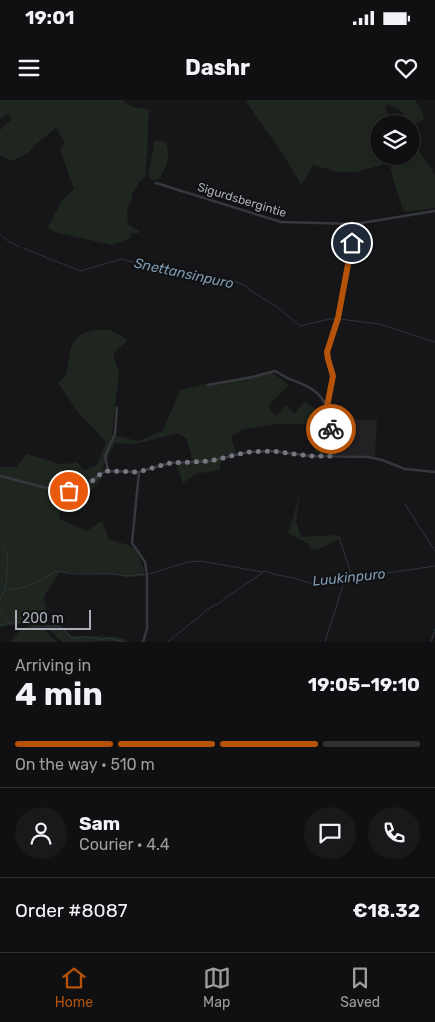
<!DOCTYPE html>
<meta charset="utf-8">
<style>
:root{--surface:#101012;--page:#19191b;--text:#f1f3f6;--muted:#9c9d9f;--line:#303032;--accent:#b45309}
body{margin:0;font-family:Rubik,sans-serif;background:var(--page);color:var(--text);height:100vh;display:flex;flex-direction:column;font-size:19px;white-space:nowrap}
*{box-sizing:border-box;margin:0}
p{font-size:16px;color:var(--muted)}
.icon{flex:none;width:28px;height:28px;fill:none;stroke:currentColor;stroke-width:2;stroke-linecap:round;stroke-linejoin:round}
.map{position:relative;height:542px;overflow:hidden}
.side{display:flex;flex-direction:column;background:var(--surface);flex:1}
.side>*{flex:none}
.fabs{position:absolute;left:370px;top:15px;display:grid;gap:10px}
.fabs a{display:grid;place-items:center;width:50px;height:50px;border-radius:50%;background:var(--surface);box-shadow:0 2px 8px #0003,0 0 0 1px var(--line);font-size:25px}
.scale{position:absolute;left:15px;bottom:12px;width:76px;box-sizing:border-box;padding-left:5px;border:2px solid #a8adb8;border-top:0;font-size:14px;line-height:18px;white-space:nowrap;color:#a8adb8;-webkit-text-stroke:4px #111113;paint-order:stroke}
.pin{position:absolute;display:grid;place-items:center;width:42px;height:42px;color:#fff;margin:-21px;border:2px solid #fff;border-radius:50%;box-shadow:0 1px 5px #0007}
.courier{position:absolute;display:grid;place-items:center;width:50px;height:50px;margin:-25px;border:4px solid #b45309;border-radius:50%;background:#fff;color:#222;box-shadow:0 1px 6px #0007}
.headline em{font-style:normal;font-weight:700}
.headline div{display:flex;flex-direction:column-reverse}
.headline{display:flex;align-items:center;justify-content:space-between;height:85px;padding:0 15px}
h1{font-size:32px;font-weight:700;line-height:38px}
.bar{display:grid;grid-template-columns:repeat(4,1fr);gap:8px 5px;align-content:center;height:60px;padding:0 15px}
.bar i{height:6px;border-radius:4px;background:var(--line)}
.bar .active{background:var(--accent)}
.bar p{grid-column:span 4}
.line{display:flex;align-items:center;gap:12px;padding:0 15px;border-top:1px solid var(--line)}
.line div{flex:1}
.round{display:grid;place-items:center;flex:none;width:52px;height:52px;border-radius:26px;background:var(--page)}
.status{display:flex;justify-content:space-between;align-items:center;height:35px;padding:0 25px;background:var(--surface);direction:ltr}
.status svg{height:14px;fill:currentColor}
header{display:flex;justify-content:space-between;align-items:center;height:65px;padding:0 15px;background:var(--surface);font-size:22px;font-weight:700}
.menu{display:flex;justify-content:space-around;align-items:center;height:70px;border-top:1px solid var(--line);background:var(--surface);font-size:14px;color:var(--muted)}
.menu a{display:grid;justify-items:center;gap:2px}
.menu .active{color:var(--accent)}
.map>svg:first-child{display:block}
.built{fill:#222225}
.green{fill:#1e261f}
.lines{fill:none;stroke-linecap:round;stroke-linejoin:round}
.stream{stroke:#2c353c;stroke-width:1}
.minor{stroke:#37383d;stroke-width:2.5}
.done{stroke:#757880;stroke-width:5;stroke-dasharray:0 9}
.route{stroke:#b45309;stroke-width:6}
.labels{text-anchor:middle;stroke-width:4;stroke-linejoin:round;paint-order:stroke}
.street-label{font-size:12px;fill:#a8adb8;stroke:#111113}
.water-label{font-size:14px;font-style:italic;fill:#7f9bb3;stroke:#111113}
</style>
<div class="status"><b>19:01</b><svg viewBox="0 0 49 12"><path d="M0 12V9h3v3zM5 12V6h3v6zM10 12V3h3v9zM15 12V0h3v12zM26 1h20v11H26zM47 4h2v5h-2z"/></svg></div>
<header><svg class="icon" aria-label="menu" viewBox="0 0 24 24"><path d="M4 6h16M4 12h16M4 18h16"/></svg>Dashr<svg class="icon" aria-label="heart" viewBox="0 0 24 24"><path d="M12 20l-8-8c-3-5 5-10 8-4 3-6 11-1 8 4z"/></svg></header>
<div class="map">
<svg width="435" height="542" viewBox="0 0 435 542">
<rect width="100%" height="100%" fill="#161618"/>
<path class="built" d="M323,318l54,2 -2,37 -45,-2z"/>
<g class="green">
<path d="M0,0h123c6,8 17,8 26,9l-3,66 -4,5 -2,1 -8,13v6l-5,9 1,6 -1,6 2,4 10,6v2h-7l-2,5 -18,7 -58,-13 -6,-5 14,-27 12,-11 -14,-39 5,-7 -9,-15 -19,15 -10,11 -16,7 -11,-6v-25l12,-11 -5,-5 -5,5 -2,-2z"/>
<path d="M245,0h170l8,14 1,5 -11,7 2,11 -4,-3v-10h-4l-5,-12 -15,-9 -2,6 8,10 -3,5h-11v32h3l1,9 -28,7h-17l-25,-7 -12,20 -17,-29z"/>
<path d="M158,40l8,2c5,15 1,23 -6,36l-7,2 -5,-4 4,-22 2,-6 -1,-6z"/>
<path d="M415,45l20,30v33l-30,4 -2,-2 -13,-42 12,-12h9v-9z"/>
<path d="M96,230h15l17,10 -15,14 6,18 -7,63 26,6 25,-10 17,-41 26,-6 1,2 66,-13 16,12 -21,21 8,10 10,-10 9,7 10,-12 9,7 9,3 1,12 6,32 -15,-2 -6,-29h-31l-35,5 -12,8 5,16 -13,3 -4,14 -24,4 -12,9 -7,-19 17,-1 -6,-24 -9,-6 -43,11 -20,-1 -12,24 -1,11 -19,22 -21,2 -3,17 28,12 15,-11 7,20c7,2 15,3 21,6 8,5 14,21 15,30l-18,1 -7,-2 -59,-3c-4,5 -15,19 -17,25 -1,4 3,8 2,12 -2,6 -7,9 -9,15l21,18h-48l10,-12 15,-7 -6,-4v2l-5,2 -24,4v-160h16l9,-11 2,-2 33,10h5l12,-2 6,7 3,1 11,-5 9,-23 -28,-30 -20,-29 8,-8c4,-15 1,-34 18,-42 4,-2 9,-2 12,-3z"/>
<path d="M300,394l-4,27 5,16 37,-2 1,4 -22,11 -5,-1 -5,-6 -19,-10z"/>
<path d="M44,525h16l12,11h15l31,1 13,5 -34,-1 -3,1h-32z"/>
</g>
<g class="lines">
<g class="stream">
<path d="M0,134l8,7 12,6"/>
<path d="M23,148l57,23 42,-12 34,9 76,12 14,6 8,7 22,13 24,20 30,-7h7"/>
<path d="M339,219l40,5 56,18"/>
<path d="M405,404l30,47"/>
<path d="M339,437l13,40"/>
<path d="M149,474l39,-12 13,-1 61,11"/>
<path d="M5,490c22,-2 33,-6 50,-19l20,3h37l15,2 19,-2"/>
<path d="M0,501l6,-17 2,-24 -1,-8 -5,-5"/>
<path d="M0,511l9,11"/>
<path d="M0,525l31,-5 4,2 -1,3 2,2 21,-1 4,1 11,11 15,-1 2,1 5,-1 8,3 5,-2 5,1 13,3"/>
<path d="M167,542l31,-24 4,-3c4,-8 16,-9 22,-16l41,-28c4,1 8,3 12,4 6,1 12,2 17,3l19,6 122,-18"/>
<path d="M325,542l20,-63"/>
<path d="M431,542l4,-13"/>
</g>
<g class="minor">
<path d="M156,83l125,39 74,2"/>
<path d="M208,285l44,-8 23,-6c4,2 7,4 10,6 16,7 34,11 41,29"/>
<path d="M334,356l-3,-26 -6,-19 8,-33 -6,-25 11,-35 17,-94 80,-13"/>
<path d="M108,371l-3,-15 10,-22 2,-26"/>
<path d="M139,372l-7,71 13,19 2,13v54l-4,13"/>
<path d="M0,376l43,11 26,4 6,-1 9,-2 15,-13 7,-4 33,1 31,-9 40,-2 38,-9 24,-1 38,5 58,1 14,3 23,9 30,3"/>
</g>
</g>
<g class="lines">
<path class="done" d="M69,391l10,-1 5,-2 15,-13 7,-4 32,1 32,-9 40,-2 38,-9 24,-1 38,5h24l-3,-27"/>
<path class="route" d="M331,329l-5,-17 7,-36 -5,-17 -1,-7 11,-34 14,-75"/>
</g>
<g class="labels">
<g class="street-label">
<text transform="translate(242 100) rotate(17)" y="4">Sigurdsbergintie</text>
</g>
<g class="water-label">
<text transform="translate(184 173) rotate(12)" y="5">Snettansinpuro</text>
<text transform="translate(349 477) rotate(-6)" y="5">Luukinpuro</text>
</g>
</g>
</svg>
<div class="fabs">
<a><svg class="icon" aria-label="layers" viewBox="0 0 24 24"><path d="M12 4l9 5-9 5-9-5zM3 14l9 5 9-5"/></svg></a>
</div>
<div class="scale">200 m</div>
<div class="pin" style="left:69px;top:391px;background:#ea580c"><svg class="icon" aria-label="bag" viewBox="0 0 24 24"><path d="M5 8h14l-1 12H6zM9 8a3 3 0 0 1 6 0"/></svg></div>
<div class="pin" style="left:352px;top:143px;background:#1f2937"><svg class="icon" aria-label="home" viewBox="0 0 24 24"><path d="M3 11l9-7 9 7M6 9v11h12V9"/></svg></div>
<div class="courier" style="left:331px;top:329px"><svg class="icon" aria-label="bike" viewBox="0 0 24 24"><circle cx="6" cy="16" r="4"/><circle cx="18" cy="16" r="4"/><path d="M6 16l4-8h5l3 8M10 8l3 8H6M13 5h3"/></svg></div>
</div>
<section class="side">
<div class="headline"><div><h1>4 min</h1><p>Arriving in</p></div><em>19:05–19:10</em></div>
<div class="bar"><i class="active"></i><i class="active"></i><i class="active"></i><i></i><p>On the way · 510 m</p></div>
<div class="line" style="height:90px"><a class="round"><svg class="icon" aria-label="person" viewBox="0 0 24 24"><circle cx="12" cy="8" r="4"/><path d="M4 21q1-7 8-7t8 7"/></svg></a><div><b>Sam</b><p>Courier · 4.4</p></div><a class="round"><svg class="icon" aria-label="chat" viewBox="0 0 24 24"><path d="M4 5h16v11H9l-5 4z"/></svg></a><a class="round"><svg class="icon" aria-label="phone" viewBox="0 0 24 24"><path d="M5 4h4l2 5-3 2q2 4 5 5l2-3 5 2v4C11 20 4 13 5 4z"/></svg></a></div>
<div class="line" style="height:65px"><div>Order #8087</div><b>€18.32</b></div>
</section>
<nav class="menu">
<a class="active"><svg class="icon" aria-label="home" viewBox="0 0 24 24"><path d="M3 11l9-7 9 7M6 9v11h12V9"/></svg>Home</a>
<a><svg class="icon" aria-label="map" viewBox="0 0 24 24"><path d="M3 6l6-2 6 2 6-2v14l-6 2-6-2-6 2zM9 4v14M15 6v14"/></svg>Map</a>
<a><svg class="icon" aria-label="saved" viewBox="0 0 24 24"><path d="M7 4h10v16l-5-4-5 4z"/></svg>Saved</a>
</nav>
